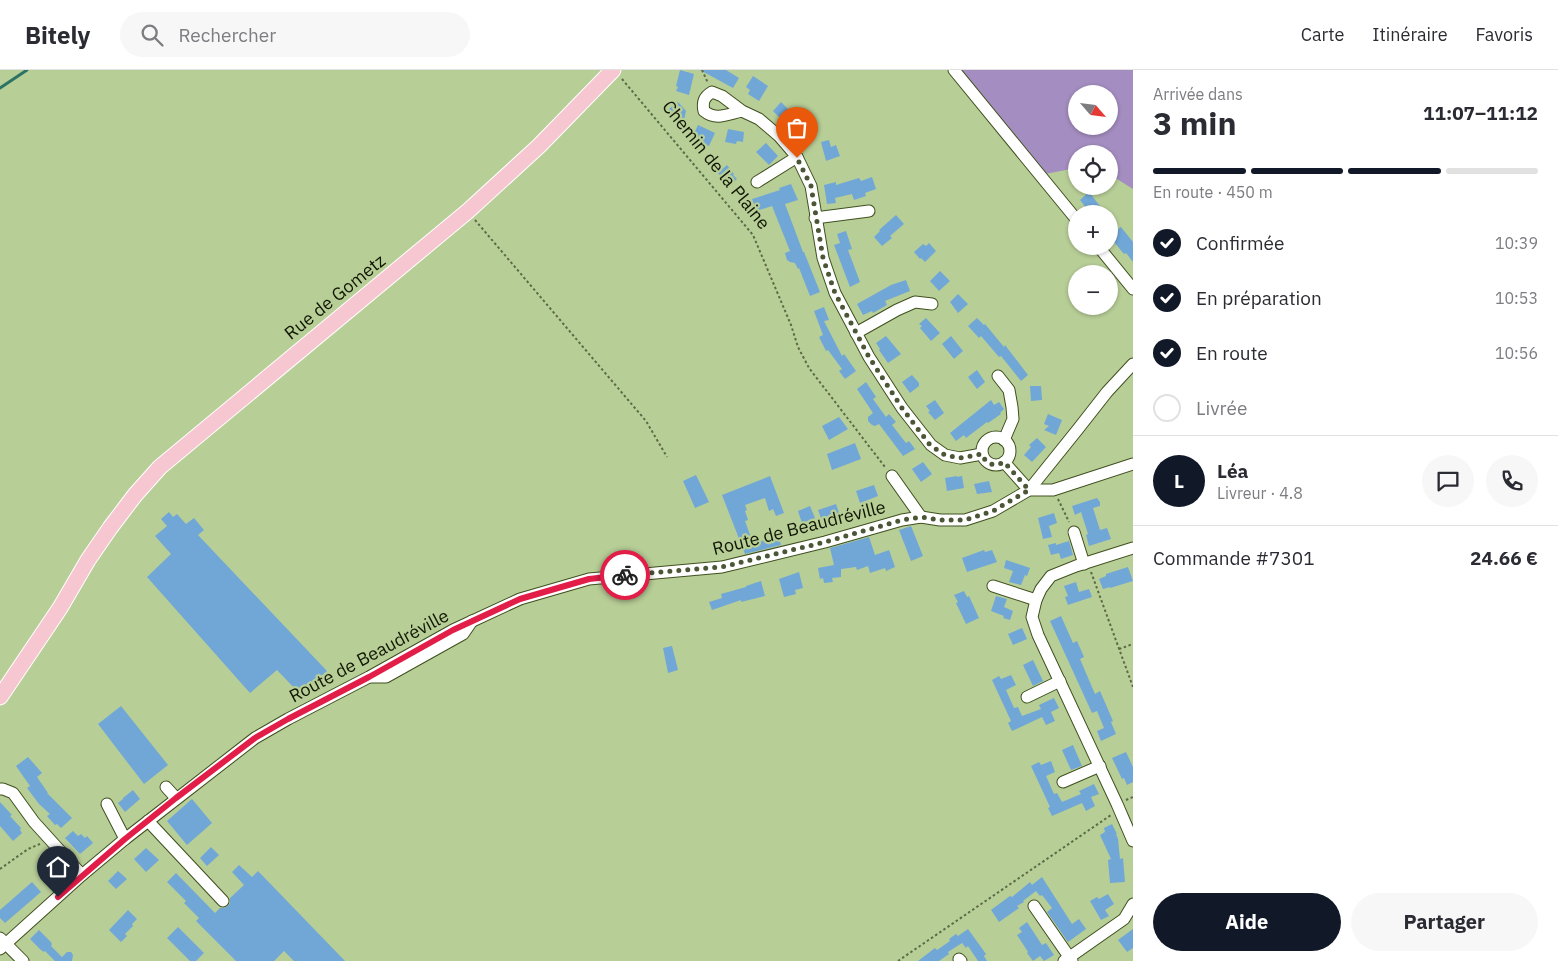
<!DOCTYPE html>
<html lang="fr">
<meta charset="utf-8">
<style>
:root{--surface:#fff;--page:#f7f7f7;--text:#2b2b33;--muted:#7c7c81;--line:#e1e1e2;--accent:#111827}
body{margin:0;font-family:"IBM Plex Sans",sans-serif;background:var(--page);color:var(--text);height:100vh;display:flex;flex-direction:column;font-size:19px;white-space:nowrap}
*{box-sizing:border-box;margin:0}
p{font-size:16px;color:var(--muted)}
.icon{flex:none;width:28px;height:28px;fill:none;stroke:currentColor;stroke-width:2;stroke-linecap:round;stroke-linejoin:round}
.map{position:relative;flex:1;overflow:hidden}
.sheet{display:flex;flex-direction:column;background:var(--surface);width:425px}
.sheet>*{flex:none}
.needle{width:32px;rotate:118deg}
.buttons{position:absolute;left:1068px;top:15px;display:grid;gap:10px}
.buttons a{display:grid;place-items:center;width:50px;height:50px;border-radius:50%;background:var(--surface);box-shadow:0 1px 4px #0004;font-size:25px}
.pin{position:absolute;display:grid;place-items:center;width:42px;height:42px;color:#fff;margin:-51px -21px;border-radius:50% 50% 50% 0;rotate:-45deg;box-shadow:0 0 5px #0007}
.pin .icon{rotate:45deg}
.courier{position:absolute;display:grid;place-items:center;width:50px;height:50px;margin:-25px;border:4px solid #e11d48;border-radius:50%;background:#fff;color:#222;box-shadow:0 1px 6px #0007}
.overview em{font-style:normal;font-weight:800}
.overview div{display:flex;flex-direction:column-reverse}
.overview{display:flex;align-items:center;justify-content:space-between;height:85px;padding:0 20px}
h1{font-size:32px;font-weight:800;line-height:38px}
.bar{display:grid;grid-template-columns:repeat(4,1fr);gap:8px 5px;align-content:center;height:60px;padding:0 20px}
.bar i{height:6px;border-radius:4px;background:var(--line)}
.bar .active{background:var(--accent)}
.bar p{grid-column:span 4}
.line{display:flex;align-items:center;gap:12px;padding:0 20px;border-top:1px solid var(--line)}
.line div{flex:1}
.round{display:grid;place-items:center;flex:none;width:52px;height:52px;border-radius:26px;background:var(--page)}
ol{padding:0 20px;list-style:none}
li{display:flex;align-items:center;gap:15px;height:55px}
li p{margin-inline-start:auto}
li .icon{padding:5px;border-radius:50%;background:var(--accent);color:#fff;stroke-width:4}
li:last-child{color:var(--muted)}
li i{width:28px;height:28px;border:2px solid var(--line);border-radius:50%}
.action{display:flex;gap:10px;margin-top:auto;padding:10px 20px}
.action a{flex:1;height:58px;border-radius:30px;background:var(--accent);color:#fff;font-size:20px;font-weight:800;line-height:58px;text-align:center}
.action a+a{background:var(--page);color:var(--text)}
header{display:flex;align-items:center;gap:30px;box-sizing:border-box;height:70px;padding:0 25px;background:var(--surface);border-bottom:1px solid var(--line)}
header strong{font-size:24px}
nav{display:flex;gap:28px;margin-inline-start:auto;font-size:18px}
.search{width:350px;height:45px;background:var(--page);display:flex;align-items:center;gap:12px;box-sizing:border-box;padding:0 18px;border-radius:28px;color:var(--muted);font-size:19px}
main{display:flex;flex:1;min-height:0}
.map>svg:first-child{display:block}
.green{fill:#a48dc0;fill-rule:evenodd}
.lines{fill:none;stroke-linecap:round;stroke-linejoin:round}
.stream{stroke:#2c7265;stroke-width:3}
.building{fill:#70a7d7}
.minor-casing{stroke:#3f501e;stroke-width:13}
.major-casing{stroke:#fff;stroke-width:17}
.path{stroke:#5d6a46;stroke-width:2;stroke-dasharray:2.5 2.5;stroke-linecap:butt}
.minor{stroke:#fff;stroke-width:11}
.major{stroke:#f7c7d1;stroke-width:15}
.done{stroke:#4b5637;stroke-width:5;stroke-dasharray:0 9}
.route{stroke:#e11d48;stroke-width:6}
.labels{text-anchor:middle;stroke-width:4.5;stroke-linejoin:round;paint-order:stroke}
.street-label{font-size:18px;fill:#101603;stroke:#b8ce97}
</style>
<header>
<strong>Bitely</strong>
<div class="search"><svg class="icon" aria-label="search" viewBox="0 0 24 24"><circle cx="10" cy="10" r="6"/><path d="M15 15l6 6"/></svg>Rechercher</div>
<nav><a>Carte</a><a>Itinéraire</a><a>Favoris</a></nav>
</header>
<main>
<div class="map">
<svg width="1133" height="891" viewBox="0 0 1133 891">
<rect width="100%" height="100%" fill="#b8ce97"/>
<path class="green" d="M954,0h179v119l-24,-15v-20h-33v14l-36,7zM1076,24h33v32h-33z"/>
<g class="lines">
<path class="stream" d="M0,18l27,-18"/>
</g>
<g class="building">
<path d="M680,0l14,4 -5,21 -13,-4 2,-4 -2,-1z"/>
<path d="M700,0h26l13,8 -6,10z"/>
<path d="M753,6l15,10 -9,15 -11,-7 2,-4 -4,-3z"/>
<path d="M678,32l8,9 -2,9 -4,3 -11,-14z"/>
<path d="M781,32l15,15 3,-3 19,17 -6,7h-3l-23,-20 -3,3 -10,-10z"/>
<path d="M698,55l17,8 -6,13 -17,-8z"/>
<path d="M728,59l16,3 -1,10 -6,-1 -1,3 -11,-2z"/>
<path d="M829,70l2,7 5,-2 4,11 -14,5 -5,-19z"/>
<path d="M766,73l12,13 -9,9 -13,-13z"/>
<path d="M727,95l7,9 -1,1 4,4 -11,9 -6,-7 3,-2 -5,-6z"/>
<path d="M872,107l4,12 -11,4 1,3 -12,4 -2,-6 -17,4 1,5 -9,1 -3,-19 12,-3v3l23,-7 2,3z"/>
<path d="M791,114l7,16 -13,4 18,48h1l16,40 -10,4 -11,-28 -1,1 -3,-6 -5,-1 -3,-2 -2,-7 5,-2 -18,-45 -16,5 -4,-12 28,-9 -1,-2z"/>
<path d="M1089,122l14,18 -5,4h-7l-11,-14z"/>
<path d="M896,145l8,9 -14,12 2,2 -10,8 -8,-9 6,-6 -1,-1z"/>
<path d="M1121,157l12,15v20l-7,-9 -2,1 -15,-18z"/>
<path d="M846,161l6,18 -4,1 12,32 -10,5 -16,-42 6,-2 -3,-9z"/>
<path d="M929,173l7,8 -11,11 -4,-4 -1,1 -6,-7 9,-8 3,2z"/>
<path d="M940,201l10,10 -11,10 -9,-10z"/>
<path d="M906,210l4,11 -25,10 2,4 -14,8 -1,-2 -9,4 -6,-11 34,-19z"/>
<path d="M958,224l10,10 -10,9 -8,-11z"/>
<path d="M824,237l5,13 -5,1 18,35 2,-2 12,17 -11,8 -6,-8 3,-2 -14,-19 -2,1 -7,-14 4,-2 -9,-24z"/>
<path d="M926,248l14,15 -9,8 -11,-13 2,-2 -3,-2z"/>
<path d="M977,248l7,7 1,-1 19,23 1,-2 23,30 -7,6 -20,-25 -2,1 -18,-21 -2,2 -11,-12z"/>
<path d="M886,266l15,18 -13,9 -9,-13 1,-1 -4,-6z"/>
<path d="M951,266l12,15 -9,8 -12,-15z"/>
<path d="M977,300l8,12 -8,7 -9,-12z"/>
<path d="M912,305l7,8v3l-9,7 -8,-11z"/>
<path d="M866,312l10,15 -3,2 13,18 3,-3 7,8 -4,3 14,18 3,-2 6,8 -12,7 -24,-32 -4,2 -3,-1 -4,-4v-4l5,-4 -16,-24z"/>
<path d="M1030,316h11l1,14 -11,1z"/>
<path d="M935,330l9,13 -9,7 -7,-8 2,-1 -4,-5z"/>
<path d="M991,330l3,5 5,-3 5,7 -4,4 1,1 -13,9 -1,-1 -21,16 -2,-3 -8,6 -6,-8z"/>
<path d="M1048,344l14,6 -6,15 -12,-5 5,-4 -5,-2z"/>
<path d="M839,347l9,12 -19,11 -7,-14z"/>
<path d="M1037,368l9,9 -14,15 -8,-7 7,-8 -2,-2z"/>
<path d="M855,373l6,16 -29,11 -5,-16z"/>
<path d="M923,392l9,12 -11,8 -9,-13z"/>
<path d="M696,405l13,27 -14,6 -12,-27z"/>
<path d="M770,406l14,37 -8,3 -3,-7 -4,2 -4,-13 -20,7 2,5 -2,1 3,9 -3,1 8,22 26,-6 2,8 -36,9 -23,-59z"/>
<path d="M957,406v1l5,-1 2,12 -17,3 -2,-13z"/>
<path d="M989,411l3,11 -15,2 -3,-10z"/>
<path d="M874,415l4,11 -18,7 -4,-12z"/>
<path d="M1097,428l3,4v4l-7,2 7,22 7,-2 4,11 -22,7 -3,-11 2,-1 -7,-22 -6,3 -3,-9z"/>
<path d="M836,434l4,12 -18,5 -4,-11z"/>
<path d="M810,436l5,12 -13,5 -4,-12z"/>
<path d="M169,442l4,5 4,-3 9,10 8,-6 10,12 -6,5 129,136 -27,23 -23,-24 -27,23 -103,-116 24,-23 -16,-18 12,-10 -6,-7z"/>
<path d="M1054,443l3,10 -8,3 3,11 -9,2 -5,-21z"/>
<path d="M911,456l12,30 -12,5 -12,-31z"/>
<path d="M869,467l6,18 14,-5 6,17 -9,4 -1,-3 -15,5 -2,-7 -11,4 -1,-3 -15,2v8l-9,1 1,4 -9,1 -1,-5 -3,1 -2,-11 16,-3 -4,-17z"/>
<path d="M1069,471l4,14 -12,4 -2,-6 -8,2 -3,-10 8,-2v2z"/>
<path d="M984,480l1,2 7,-2 5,12 -30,10 -5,-14z"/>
<path d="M1006,490l24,8 -3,8 -2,-1 -4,10 -12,-3 4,-11 -9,-3z"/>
<path d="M1128,497l5,14 -23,7v-1l-7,2 -4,-10 7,-3v-2z"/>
<path d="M799,502l4,16 -8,2 1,4 -12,3 -5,-18z"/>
<path d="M761,511l4,15 -24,6v-2l-29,10 -3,-8 13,-4 -1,-4 25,-7v-1z"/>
<path d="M1076,512l3,10 10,-3 3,8 -24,8 -3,-8 3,-1 -4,-10z"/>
<path d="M964,521l3,6 2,-1 10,22 -13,6 -10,-21 2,-1 -4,-7z"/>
<path d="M996,526l11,3 -3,8 9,4 -3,9 -7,-2 1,-2 -13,-5z"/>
<path d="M1061,546l12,27 4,-2 7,16 -4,2 15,35 5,-3 13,30 -2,1 5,12 -15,7 -4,-10 7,-3 -7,-17 -5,2 -42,-92z"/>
<path d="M1022,558l5,11 -14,6 -5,-11z"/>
<path d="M672,576l6,24 -10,3 -5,-25z"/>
<path d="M1033,590l10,21 -10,5 -10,-21z"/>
<path d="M1011,605l5,10 -10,5 8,18 4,-1 4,9 19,-7 -2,-4 15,-7 5,10 -8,4 4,9 -9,4 -4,-8 -30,14 -4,-8 3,-2 -19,-41 7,-4 2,3z"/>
<path d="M121,636l47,59 -24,19 -46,-60z"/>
<path d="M1073,675l9,21 -11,4 -9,-20z"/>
<path d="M1126,682l7,15v15l-6,3 -3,-7 -2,1 -10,-21z"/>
<path d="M28,687l14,16 -5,4 11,16h-1l25,25 -11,10 -4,-4 -2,1 -8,-9 3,-2 -11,-10 -12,-16 3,-2 -14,-20z"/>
<path d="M1051,691l4,11 -9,4 8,18 3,-1 5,9 19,-8 -2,-3 15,-7 5,10 -8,3 4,9 -9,5 -4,-8 -30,13 -4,-8 2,-1 -19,-41 8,-4 2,3z"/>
<path d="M133,720l7,9 -15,13 -7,-9 5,-4v-1z"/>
<path d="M192,729l20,24 -25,22 -20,-24z"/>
<path d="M0,732l12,13 -2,1 11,12 -1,2 2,3 -9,8 -13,-15z"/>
<path d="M1112,754l5,10h-1l2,5 2,20 3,-1 2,24 -15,1 -2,-23 3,-1 -11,-24 5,-3 -1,-4z"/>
<path d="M73,761l5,5 3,-2 4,4 2,-2 6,7 -13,11 -15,-16z"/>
<path d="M211,777l8,8 -12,11 -7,-8z"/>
<path d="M146,778l13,12 -13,12 -12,-13z"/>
<path d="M239,795l13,12 6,-6 87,90h-51l-10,-10 -10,10h-38l-40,-40 3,-3 -15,-15 2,-2 -19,-19 9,-9 39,40 5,-5h4l4,-2 2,-3v-5l14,-13 -12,-13z"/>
<path d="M118,801l9,8 -11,10 -8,-8z"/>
<path d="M1042,807l30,47 7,-5 7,10 -18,13 -21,-30 5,-4 -10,-13 -2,1 -4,-5 -13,10 1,1 -7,4 2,2 -20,14 -8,-12 19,-14 2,1 18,-15 2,3z"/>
<path d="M32,812l9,10 -36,31 -5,-5v-8z"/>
<path d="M1108,824l6,10 -9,6 4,6 -8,4 -11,-19 7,-4 2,2z"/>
<path d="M128,840l9,9 -5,5 1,2 -8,8 2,2 -6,6 -12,-12z"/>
<path d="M1027,852l15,23 4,-2 8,12 -10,6 -4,-5 -7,5 -6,-8 1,-1 -11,-17 5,-3 -3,-4z"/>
<path d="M178,857l26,26 -8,8h-6l-23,-23z"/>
<path d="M968,859l18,25 -2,2 3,5h-9l-10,-15 -2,2 -4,-5 -14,9 1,2 -10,7h-21l17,-13 2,2 13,-9 -1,-2 7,-5 2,2z"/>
<path d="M1133,859v19l-6,4 -9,-12z"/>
<path d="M39,860l11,11 2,3 -1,2 11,11 5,-5h4l2,3 -1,6h-17l-10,-10 -1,1 -3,-2 -11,-11z"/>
</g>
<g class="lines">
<g class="minor-casing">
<g id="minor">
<path d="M954,0l122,149"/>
<path d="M742,41c-14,3 -26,10 -38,0 -2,-9 0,-14 8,-19l10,4 20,15 17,8 20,17 18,21 14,29 12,72 12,35 34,64 33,51 29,37 14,10 15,3 22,-4"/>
<path d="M757,112l40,-25"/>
<path d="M815,148l54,-7"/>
<path d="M1098,176l35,43"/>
<path d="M856,263l41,-23 18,-8 17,2"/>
<path d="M998,306l11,14 3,17 1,12 -9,21"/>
<circle cx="996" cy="381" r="14"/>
<path d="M1004,392l25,28 49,-61 29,-37 26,-28"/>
<path d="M892,406l29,41"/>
<path d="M1074,462l10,32"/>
<path d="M1133,478l-57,18 -25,10 -10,13 -5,11 -4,17 6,18 79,169 16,37"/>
<path d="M993,516l43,14"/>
<path d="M371,607h15l77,-43 9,-13"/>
<path d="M1027,627l33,-16"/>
<path d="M1063,712l37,-16"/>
<path d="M166,717l10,11"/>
<path d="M0,719h3l10,4 21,29 48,53"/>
<path d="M107,734l18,35"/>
<path d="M148,751l75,80"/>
<path d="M1034,836l38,55"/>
<path d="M0,868l23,23"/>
<path d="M0,879l82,-74 43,-36 130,-101 33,-19 81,-42 84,-47 67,-31 69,-20 133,-12 103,-25 77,-22 19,-3 19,3h25l28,-9 36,-21h24l80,-26"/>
<path d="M959,889l2,2"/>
<path d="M1064,891l60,-42 9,-15"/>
</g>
</g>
<g class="major-casing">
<path id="major" d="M0,627l60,-89 28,-48 22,-32 25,-33 25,-28 308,-256 71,-65 74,-76"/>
</g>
<g class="path">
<path d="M702,0l6,13"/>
<path d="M622,9l131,156 38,90 7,22 11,21 76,99"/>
<path d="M475,150l171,201 21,36"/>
<path d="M1058,429l11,23"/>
<path d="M1091,502l42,115"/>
<path d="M1119,579l14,-5"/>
<path d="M1126,730l7,-3"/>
<path d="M0,799l28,-20 12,-5"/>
<path d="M898,891l213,-146"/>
</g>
<use href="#minor" class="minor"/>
<use href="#major" class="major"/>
</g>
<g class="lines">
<path class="done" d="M625,505l97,-8 103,-25 77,-22 19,-3 19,3h25l28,-9 36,-21 -25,-28c-9,5 -18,3 -22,-8l-22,4 -15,-3 -15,-10 -28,-37 -33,-51 -34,-64 -12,-35 -12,-72 -14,-28"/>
<path class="route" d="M58,827l67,-58 51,-41 79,-60 33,-19 81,-42 84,-47 67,-31 69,-20 36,-4"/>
</g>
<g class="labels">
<g class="street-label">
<text transform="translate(716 95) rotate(51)" y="6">Chemin de la Plaine</text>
<text transform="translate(335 227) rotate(-39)" y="6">Rue de Gometz</text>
<text transform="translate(799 458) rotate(-14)" y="6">Route de Beaudréville</text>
<text transform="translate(369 586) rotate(-28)" y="6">Route de Beaudréville</text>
</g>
</g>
</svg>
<div class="buttons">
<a><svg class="needle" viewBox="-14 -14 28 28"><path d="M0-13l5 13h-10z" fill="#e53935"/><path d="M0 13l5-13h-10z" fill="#7c7c81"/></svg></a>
<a><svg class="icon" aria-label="locate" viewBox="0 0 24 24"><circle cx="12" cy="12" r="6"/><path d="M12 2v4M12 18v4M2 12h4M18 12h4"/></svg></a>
<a>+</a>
<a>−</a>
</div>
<div class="pin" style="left:797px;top:88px;background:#ea580c"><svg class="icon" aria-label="bag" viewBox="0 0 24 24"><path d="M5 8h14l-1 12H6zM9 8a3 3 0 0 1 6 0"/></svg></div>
<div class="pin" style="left:58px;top:827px;background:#1f2937"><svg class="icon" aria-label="home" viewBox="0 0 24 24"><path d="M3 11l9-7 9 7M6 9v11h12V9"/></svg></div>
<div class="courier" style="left:625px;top:505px"><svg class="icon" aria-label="bike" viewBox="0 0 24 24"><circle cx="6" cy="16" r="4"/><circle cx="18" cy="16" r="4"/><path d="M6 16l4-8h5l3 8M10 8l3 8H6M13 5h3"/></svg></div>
</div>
<section class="sheet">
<div class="overview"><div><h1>3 min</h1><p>Arrivée dans</p></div><em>11:07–11:12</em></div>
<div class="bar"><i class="active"></i><i class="active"></i><i class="active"></i><i></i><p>En route · 450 m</p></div>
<ol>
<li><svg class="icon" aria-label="check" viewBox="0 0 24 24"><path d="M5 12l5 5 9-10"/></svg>Confirmée<p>10:39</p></li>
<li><svg class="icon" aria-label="check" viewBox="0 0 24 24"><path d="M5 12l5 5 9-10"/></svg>En préparation<p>10:53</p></li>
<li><svg class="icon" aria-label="check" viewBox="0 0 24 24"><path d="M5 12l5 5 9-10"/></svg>En route<p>10:56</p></li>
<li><i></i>Livrée</li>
</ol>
<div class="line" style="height:90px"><b class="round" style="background:var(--accent);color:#fff">L</b><div><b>Léa</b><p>Livreur · 4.8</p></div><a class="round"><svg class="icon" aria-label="chat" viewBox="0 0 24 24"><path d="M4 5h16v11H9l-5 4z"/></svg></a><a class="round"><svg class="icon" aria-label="phone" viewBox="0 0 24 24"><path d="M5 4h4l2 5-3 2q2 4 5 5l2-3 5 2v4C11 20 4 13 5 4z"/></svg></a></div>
<div class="line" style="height:65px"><div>Commande #7301</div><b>24.66 €</b></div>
<div class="action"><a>Aide</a><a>Partager</a></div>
</section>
</main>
